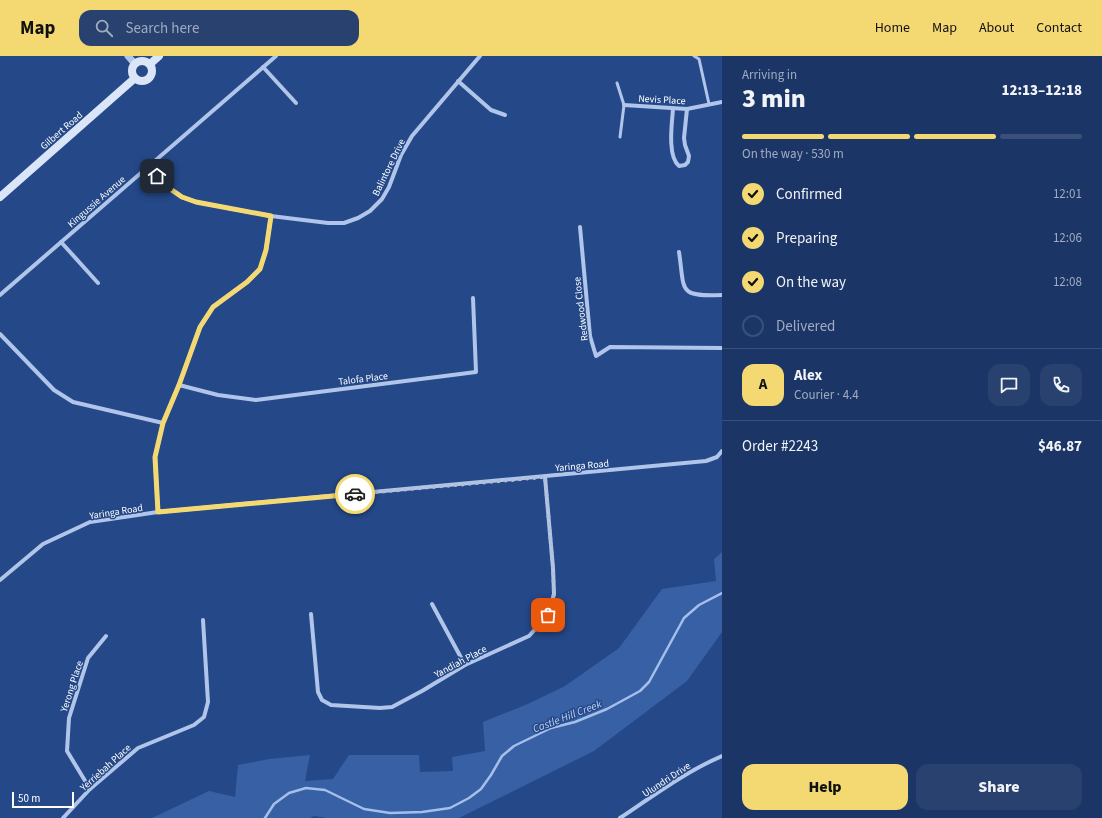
<!DOCTYPE html>
<meta charset="utf-8">
<style>
:root{--surface:#1b3666;--page:#28416f;--text:#f1f3f6;--muted:#a0abbf;--line:#39507a;--accent:#f4d973}
body{margin:0;font-family:"Source Sans 3",sans-serif;background:var(--page);color:var(--text);height:100vh;display:flex;flex-direction:column;font-size:15px;white-space:nowrap}
*{box-sizing:border-box;margin:0}
p{font-size:13px;color:var(--muted)}
.icon{flex:none;width:22px;height:22px;fill:none;stroke:currentColor;stroke-width:2;stroke-linecap:round;stroke-linejoin:round}
.map{position:relative;flex:1;overflow:hidden}
.side{display:flex;flex-direction:column;background:var(--surface);width:380px}
.side>*{flex:none}
.scale{position:absolute;left:12px;bottom:10px;width:62px;box-sizing:border-box;padding-left:4px;border:2px solid #fff;border-top:0;font-size:11px;line-height:14px;white-space:nowrap;color:#fff;-webkit-text-stroke:3px #244888;paint-order:stroke}
.pin{position:absolute;display:grid;place-items:center;width:34px;height:34px;color:#fff;margin:-17px;border-radius:8px;box-shadow:0 2px 6px #0006}
.courier{position:absolute;display:grid;place-items:center;width:40px;height:40px;margin:-20px;border:3px solid #f4d973;border-radius:50%;background:#fff;color:#222;box-shadow:0 1px 5px #0007}
.headline em{font-style:normal;font-weight:800}
.headline div{display:flex;flex-direction:column-reverse}
.headline{display:flex;align-items:center;justify-content:space-between;height:68px;padding:0 20px}
h1{font-size:26px;font-weight:800;line-height:30px}
.bar{display:grid;grid-template-columns:repeat(4,1fr);gap:6px 4px;align-content:center;height:48px;padding:0 20px}
.bar i{height:5px;border-radius:3px;background:var(--line)}
.bar .active{background:var(--accent)}
.bar p{grid-column:span 4}
.line{display:flex;align-items:center;gap:10px;padding:0 20px;border-top:1px solid var(--line)}
.line div{flex:1}
.round{display:grid;place-items:center;flex:none;width:42px;height:42px;border-radius:12px;background:var(--page)}
ol{padding:0 20px;list-style:none}
li{display:flex;align-items:center;gap:12px;height:44px}
li p{margin-inline-start:auto}
li .icon{padding:4px;border-radius:50%;background:var(--accent);color:#111;stroke-width:4}
li:last-child{color:var(--muted)}
li i{width:22px;height:22px;border:2px solid var(--line);border-radius:50%}
.primary-button{display:flex;gap:8px;margin-top:auto;padding:8px 20px}
.primary-button a{flex:1;height:46px;border-radius:12px;background:var(--accent);color:#111;font-size:16px;font-weight:800;line-height:46px;text-align:center}
.primary-button a+a{background:var(--page);color:var(--text)}
header{display:flex;align-items:center;gap:24px;box-sizing:border-box;height:56px;padding:0 20px;background:var(--accent);color:#111}
header strong{font-size:19px}
nav{display:flex;gap:22px;margin-inline-start:auto;font-size:14px}
.search{width:280px;height:36px;background:var(--page);display:flex;align-items:center;gap:10px;box-sizing:border-box;padding:0 14px;border-radius:12px;color:var(--muted);font-size:15px}
main{display:flex;flex:1;min-height:0}
.map>svg:first-child{display:block}
.green{fill:#3860a5}
.lines{fill:none;stroke-linecap:round;stroke-linejoin:round}
.stream{stroke:#a4bfea;stroke-width:2.5}
.service{stroke:#b0c5e9;stroke-width:3}
.minor{stroke:#b0c5e9;stroke-width:4}
.tertiary{stroke:#b0c5e9;stroke-width:7}
.secondary{stroke:#dae5f8;stroke-width:8}
.done{stroke:#b2bfd5;stroke-width:4;stroke-dasharray:0 7.2}
.route{stroke:#f4d973;stroke-width:5}
.labels{text-anchor:middle;stroke-width:3;stroke-linejoin:round;paint-order:stroke}
.street-label{font-size:10px;fill:#fff;stroke:#244888}
.water-label{font-size:11px;font-style:italic;fill:#bbcff1;stroke:#244888}
</style>
<header>
<strong>Map</strong>
<div class="search"><svg class="icon" aria-label="search" viewBox="0 0 24 24"><circle cx="10" cy="10" r="6"/><path d="M15 15l6 6"/></svg>Search here</div>
<nav><a>Home</a><a>Map</a><a>About</a><a>Contact</a></nav>
</header>
<main>
<div class="map">
<svg width="722" height="762" viewBox="0 0 722 762">
<rect width="100%" height="100%" fill="#244888"/>
<path class="green" d="M722,496v80l-35,49 -93,70 -135,67h-132l-13,-2 -4,2h-158l57,-27 26,6 3,-32 31,-6 41,-4 -5,26 28,-2 16,-24h70l1,17 33,-1 -1,-14 33,-6 -2,-29 47,-19 35,-17 54,-38 43,-59 54,-8 -2,-22z"/>
<g class="lines">
<path class="stream" d="M265,762l9,-14 15,-11 17,-5 19,2 39,19 26,4 32,-1 28,-4 19,-10 12,-9 10,-14 11,-19 12,-10 37,-18 24,-6 32,-13 33,-18 9,-9 35,-64 15,-13 23,-12"/>
<g class="service">
<path d="M694,0l5,3 10,45"/>
<path d="M617,27l7,22 -4,32"/>
</g>
<g class="minor">
<path d="M263,11l33,36"/>
<path d="M458,25l33,29 14,5"/>
<path d="M624,49l63,4 35,-7"/>
<path d="M673,53c-1,14 -6,47 6,57l6,-1 3,-3 1,-6 -4,-11 -1,-7 3,-29"/>
<path d="M148,111l18,19 16,11 14,5 75,14 57,7h16l14,-5 12,-7 12,-12 7,-12 12,-32 11,-19 68,-80"/>
<path d="M580,171l10,109 6,20 14,-9 112,1"/>
<path d="M61,186l37,41"/>
<path d="M679,196c6,39 -2,45 43,43"/>
<path d="M0,239l276,-239"/>
<path d="M0,278l54,56 19,12 90,21"/>
<path d="M179,329l39,10 38,5 220,-28 -3,-74"/>
<path d="M158,456l-3,-55 8,-34 16,-38 21,-58 13,-20 34,-25 13,-13 6,-19 5,-34"/>
<path d="M0,524l43,-36 47,-22 68,-10 548,-51 11,-4 5,-6"/>
<path d="M432,548l33,61"/>
<path d="M311,558l7,78 4,8 9,5 49,3 12,-1 30,-16 43,-26 64,-29 19,-21 6,-21 -1,-26 -8,-91"/>
<path d="M90,733l-23,-38 2,-33 19,-60 18,-22"/>
<path d="M63,762l27,-29 48,-41 56,-23 10,-8 4,-15 -5,-82"/>
<path d="M620,762c33,-22 65,-46 102,-62"/>
</g>
<path class="tertiary" d="M128,0l7,8"/>
<g class="secondary">
<circle cx="142" cy="15" r="10"/>
<path d="M150,8l9,-8"/>
<path d="M0,141l135,-119"/>
</g>
</g>
<g class="lines">
<path class="done" d="M355,438l190,-17 8,91 1,26 -6,21"/>
<path class="route" d="M157,120l9,10 16,11 14,5 75,14 -5,34 -6,19 -13,13 -34,25 -13,20 -21,58 -16,38 -8,34 3,55 197,-18"/>
</g>
<g class="labels">
<g class="street-label">
<text transform="translate(662 43) rotate(3)" y="4">Nevis Place</text>
<text transform="translate(61 74) rotate(-41)" y="4">Gilbert Road</text>
<text transform="translate(388 111) rotate(-64)" y="4">Balintore Drive</text>
<text transform="translate(96 145) rotate(-41)" y="4">Kingussie Avenue</text>
<text transform="translate(580 253) rotate(-97)" y="4">Redwood Close</text>
<text transform="translate(363 322) rotate(-7)" y="4">Talofa Place</text>
<text transform="translate(582 409) rotate(-5)" y="4">Yaringa Road</text>
<text transform="translate(116 455) rotate(-9)" y="4">Yaringa Road</text>
<text transform="translate(460 605) rotate(-28)" y="4">Yandiah Place</text>
<text transform="translate(71 630) rotate(-72)" y="4">Yerong Place</text>
<text transform="translate(105 711) rotate(-42)" y="4">Yerriebah Place</text>
<text transform="translate(666 723) rotate(-33)" y="4">Ulundri Drive</text>
</g>
<g class="water-label">
<text transform="translate(567 660) rotate(-21)" y="4">Castle Hill Creek</text>
</g>
</g>
</svg>
<div class="scale">50 m</div>
<div class="pin" style="left:548px;top:559px;background:#ea580c"><svg class="icon" aria-label="bag" viewBox="0 0 24 24"><path d="M5 8h14l-1 12H6zM9 8a3 3 0 0 1 6 0"/></svg></div>
<div class="pin" style="left:157px;top:120px;background:#1f2937"><svg class="icon" aria-label="home" viewBox="0 0 24 24"><path d="M3 11l9-7 9 7M6 9v11h12V9"/></svg></div>
<div class="courier" style="left:355px;top:438px"><svg class="icon" aria-label="car" viewBox="0 0 24 24"><path d="M5 17H2v-5l4-1 3-4h7l3 4 3 1v5h-3M9 17h6M6 11h13"/><circle cx="7" cy="17" r="2"/><circle cx="17" cy="17" r="2"/></svg></div>
</div>
<section class="side">
<div class="headline"><div><h1>3 min</h1><p>Arriving in</p></div><em>12:13–12:18</em></div>
<div class="bar"><i class="active"></i><i class="active"></i><i class="active"></i><i></i><p>On the way · 530 m</p></div>
<ol>
<li><svg class="icon" aria-label="check" viewBox="0 0 24 24"><path d="M5 12l5 5 9-10"/></svg>Confirmed<p>12:01</p></li>
<li><svg class="icon" aria-label="check" viewBox="0 0 24 24"><path d="M5 12l5 5 9-10"/></svg>Preparing<p>12:06</p></li>
<li><svg class="icon" aria-label="check" viewBox="0 0 24 24"><path d="M5 12l5 5 9-10"/></svg>On the way<p>12:08</p></li>
<li><i></i>Delivered</li>
</ol>
<div class="line" style="height:72px"><b class="round" style="background:var(--accent);color:#111">A</b><div><b>Alex</b><p>Courier · 4.4</p></div><a class="round"><svg class="icon" aria-label="chat" viewBox="0 0 24 24"><path d="M4 5h16v11H9l-5 4z"/></svg></a><a class="round"><svg class="icon" aria-label="phone" viewBox="0 0 24 24"><path d="M5 4h4l2 5-3 2q2 4 5 5l2-3 5 2v4C11 20 4 13 5 4z"/></svg></a></div>
<div class="line" style="height:52px"><div>Order #2243</div><b>$46.87</b></div>
<div class="primary-button"><a>Help</a><a>Share</a></div>
</section>
</main>
